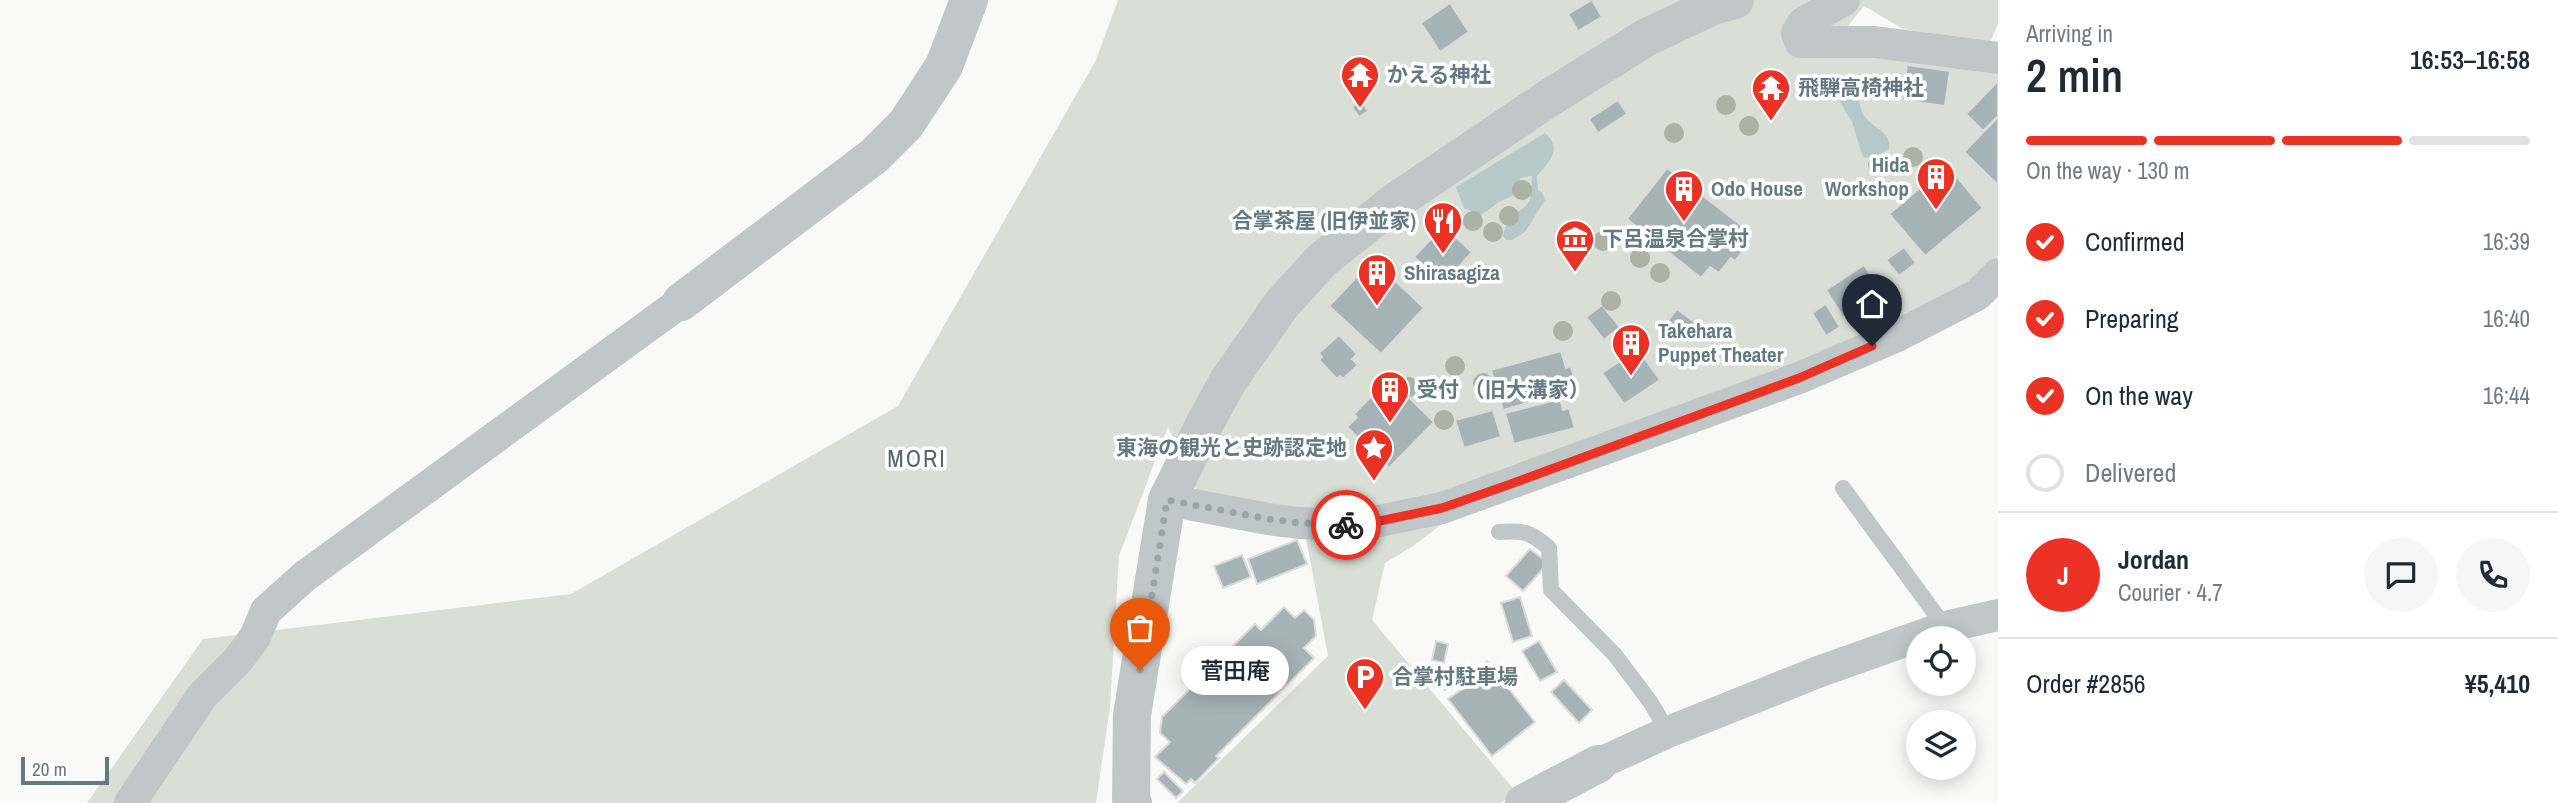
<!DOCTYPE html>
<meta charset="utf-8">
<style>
:root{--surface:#fff;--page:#f6f6f7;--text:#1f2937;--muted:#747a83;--line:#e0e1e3;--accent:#eb3225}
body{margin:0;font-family:"Archivo Narrow","Noto Sans JP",sans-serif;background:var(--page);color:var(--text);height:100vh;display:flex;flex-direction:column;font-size:26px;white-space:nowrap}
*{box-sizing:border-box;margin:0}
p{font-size:23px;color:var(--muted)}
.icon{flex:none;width:38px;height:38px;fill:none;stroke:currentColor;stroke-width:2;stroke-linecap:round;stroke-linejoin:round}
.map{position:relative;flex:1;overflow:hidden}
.drawer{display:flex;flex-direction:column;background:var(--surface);width:560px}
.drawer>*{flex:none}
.fabs{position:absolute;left:1906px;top:626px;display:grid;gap:14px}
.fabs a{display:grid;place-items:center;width:70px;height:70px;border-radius:50%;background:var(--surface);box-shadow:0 4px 18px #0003;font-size:35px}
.scale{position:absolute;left:21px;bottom:18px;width:88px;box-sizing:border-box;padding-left:7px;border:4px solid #637a83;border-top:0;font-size:19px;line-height:24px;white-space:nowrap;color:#637a83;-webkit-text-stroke:5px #fff;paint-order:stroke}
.pin{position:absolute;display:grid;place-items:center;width:60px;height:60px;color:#fff;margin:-72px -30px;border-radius:50% 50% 50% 0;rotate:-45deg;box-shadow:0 0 7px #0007}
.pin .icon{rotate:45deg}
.courier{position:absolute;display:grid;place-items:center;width:70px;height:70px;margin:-35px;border:5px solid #eb3225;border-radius:50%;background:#fff;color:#222;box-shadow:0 2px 9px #0007}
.bubble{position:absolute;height:49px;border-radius:24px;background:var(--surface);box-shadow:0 4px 18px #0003;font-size:23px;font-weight:600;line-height:49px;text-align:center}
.summary em{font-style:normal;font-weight:600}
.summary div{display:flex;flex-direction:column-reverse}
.summary{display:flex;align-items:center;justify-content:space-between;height:119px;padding:0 28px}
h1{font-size:46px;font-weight:600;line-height:52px}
.bar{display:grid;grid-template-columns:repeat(4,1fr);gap:10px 7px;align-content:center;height:84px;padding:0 28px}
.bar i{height:9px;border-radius:5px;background:var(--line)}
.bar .current{background:var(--accent)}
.bar p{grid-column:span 4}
.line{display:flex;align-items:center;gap:18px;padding:0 28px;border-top:2px solid var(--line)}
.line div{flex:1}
.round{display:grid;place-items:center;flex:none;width:74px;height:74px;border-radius:37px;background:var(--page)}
ol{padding:0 28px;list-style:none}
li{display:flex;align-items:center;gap:21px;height:77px}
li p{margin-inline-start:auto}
li .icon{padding:7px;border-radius:50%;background:var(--accent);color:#fff;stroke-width:4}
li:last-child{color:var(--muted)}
li i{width:38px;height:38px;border:4px solid var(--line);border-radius:50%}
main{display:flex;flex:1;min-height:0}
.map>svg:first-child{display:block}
.green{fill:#dadfd6}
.water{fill:#b6c8c9}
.building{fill:#a6b3b7;stroke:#dbdbd9;stroke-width:2}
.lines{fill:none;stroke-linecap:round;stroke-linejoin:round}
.service{stroke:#c0c7c9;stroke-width:16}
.minor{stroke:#c0c7c9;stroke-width:32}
.tertiary{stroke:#c0c7c9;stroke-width:38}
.tree{fill:#abb3a5}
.done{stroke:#98a6ac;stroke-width:7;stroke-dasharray:0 12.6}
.route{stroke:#eb3225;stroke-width:9}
.labels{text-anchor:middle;stroke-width:7;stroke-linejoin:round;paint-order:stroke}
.poi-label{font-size:21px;font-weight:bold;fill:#637a83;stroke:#fff;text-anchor:start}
.quarter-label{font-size:24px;letter-spacing:2px;fill:#55676e;stroke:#fff}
</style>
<main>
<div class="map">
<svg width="1998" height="803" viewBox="0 0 1998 803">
<rect width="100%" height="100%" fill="#f9f9f7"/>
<path class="green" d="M1118,0h880v24l-9,21 -86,-16 -39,-23 -38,47 81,4 91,12v187l-28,27 -25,16 -490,215 -42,32 -28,17 -13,57 145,173 -16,10h-324l151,-147 -22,-118 -108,-44 -30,-67 -49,129 -9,151 -14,96h-1009l116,-164 368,-45 327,-188 198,-346z"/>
<g class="water">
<path d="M1848,85l8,2c3,9 3,19 7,27 8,14 29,17 26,35 -9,6 -15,10 -26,8l-11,-35 -13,-22 2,-12z"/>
<path d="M1545,133c18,16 4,29 -8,43l1,15 4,1 3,8 -20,32 -13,8h-6l-3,-4 5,-18 17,-11 5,-7 2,-24 -12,2 -4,16 -17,8 -18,13 -17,-7 -8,-21z"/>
</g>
<g class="building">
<path d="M1592,0l10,17 -24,14 -10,-17z"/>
<path d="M1450,3l19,29 -29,20 -19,-29z"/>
<path d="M1907,65l43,6 -5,35 -43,-6z"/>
<path d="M1875,81l4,10 -13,4 -3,-11z"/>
<path d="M1998,81v35l-15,15 -17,-17z"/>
<path d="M1361,100l7,11 -9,6 -7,-10z"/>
<path d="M1618,100l9,14 -29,19 -9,-14z"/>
<path d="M1998,117v68l-34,-33z"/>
<path d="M1947,165l36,43 -58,48 -36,-42z"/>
<path d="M1667,168l75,58 -4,5 14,10 -17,20 -4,-3 -12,15 -9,-6 -9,11 -74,-59z"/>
<path d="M1443,226l29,26 -28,32 -30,-27z"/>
<path d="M1904,247l12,16 -17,13 -13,-16z"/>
<path d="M1373,260l51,48 -43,46 -52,-48z"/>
<path d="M1864,265l18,27 -39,25 -17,-27z"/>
<path d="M1826,304l14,23 -14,9 -14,-23z"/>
<path d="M1602,305l18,22 -16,13 -18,-23z"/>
<path d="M1677,309l19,14 -15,19 -19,-14z"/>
<path d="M1339,335l18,19 -5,5 6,6 -15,14 -3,-3 -3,3 -18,-19 3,-3 -3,-4z"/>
<path d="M1638,349l22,31 -36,24 -22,-31z"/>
<path d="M1561,351l5,17 5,-2 6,23 -74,21 -12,-40z"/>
<path d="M1389,378l45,44 -45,46 -42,-41 10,-10 -3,-3z"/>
<path d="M1560,399l3,11 6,-2 6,20 -61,16 -9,-31z"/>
<path d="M1493,410l8,27 -37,11 -9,-28z"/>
<path d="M1297,540l10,24 -50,20 -9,-25z"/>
<path d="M1530,549l18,14 -25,28 -17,-15z"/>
<path d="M1242,555l9,22 -28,11 -9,-22z"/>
<path d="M1520,597l12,39 -19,6 -12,-39z"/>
<path d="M1284,607l11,11 9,-8 10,10 2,16 -12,12 10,10 -98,98 3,2 -24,25 -4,-4 -5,5 -31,-27 15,-15 -10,-9 2,-16 93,-93 6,6z"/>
<path d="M1436,641l12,3 -4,19 -12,-3z"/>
<path d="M1539,641l18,31 -17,9 -18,-30z"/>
<path d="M1487,661l48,61 -43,34 -44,-57 14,-10 -4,-4z"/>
<path d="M1443,670l11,13 -9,7 -10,-14z"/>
<path d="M1564,680l28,30 -13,13 -28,-31z"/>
<path d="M1164,772l19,19 -7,7 -19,-19z"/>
</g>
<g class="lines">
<g class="service">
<path d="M1843,488l102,139"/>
<path d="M1499,532c24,-2 32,0 50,16l2,42 64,65 36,48 17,29"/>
</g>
<g class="minor">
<path d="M1844,0l-41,23 -6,10 3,9h75l123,16"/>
<path d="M1167,500l101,19 31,4 61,2 82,-17 357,-130 98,-42 80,-41 21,-21"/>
<path d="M1598,764l70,-32 150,-60 127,-45 53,-12"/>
<path d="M130,803l72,-107 36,-36 17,-23 11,-26 39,-35 376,-274"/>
</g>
<g class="tertiary">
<path d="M681,302l193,-146 32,-32 38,-58 25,-66"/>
<path d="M1133,803l-2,-4 1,-84 35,-215 38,-77 23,-42 54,-77 39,-43 75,-60 153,-103 98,-61 66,-31 22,-6"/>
<path d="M1524,803l74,-39"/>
</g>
</g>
<g class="tree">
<circle cx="1726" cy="105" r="10"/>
<circle cx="1749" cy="126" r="10"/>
<circle cx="1674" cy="133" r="10"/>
<circle cx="1913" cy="157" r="10"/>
<circle cx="1878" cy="165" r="10"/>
<circle cx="1522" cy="190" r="10"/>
<circle cx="1509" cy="216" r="10"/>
<circle cx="1473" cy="221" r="10"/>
<circle cx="1493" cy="232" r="10"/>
<circle cx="1603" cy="241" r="10"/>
<circle cx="1640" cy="258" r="10"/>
<circle cx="1660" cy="273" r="10"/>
<circle cx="1473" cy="276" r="10"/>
<circle cx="1611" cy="301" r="10"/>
<circle cx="1563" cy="331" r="10"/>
<circle cx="1455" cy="366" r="10"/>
<circle cx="1483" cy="383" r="10"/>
<circle cx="1409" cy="387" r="10"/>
<circle cx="1444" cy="420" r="10"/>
<circle cx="1335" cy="507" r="10"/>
</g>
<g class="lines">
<path class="done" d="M1140,670l27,-170 101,19 32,4 46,2"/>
<path class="route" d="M1346,525h14l82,-17 66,-23 291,-107 73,-32"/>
</g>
<defs>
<g id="temple-pin" transform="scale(2.0125)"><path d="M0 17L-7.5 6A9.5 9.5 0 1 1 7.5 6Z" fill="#eb3225" stroke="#fff"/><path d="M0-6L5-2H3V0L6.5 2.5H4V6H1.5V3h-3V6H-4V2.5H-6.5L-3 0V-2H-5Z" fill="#fff"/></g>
<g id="building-pin" transform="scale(2.0125)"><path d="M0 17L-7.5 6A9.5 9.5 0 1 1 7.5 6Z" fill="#eb3225" stroke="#fff"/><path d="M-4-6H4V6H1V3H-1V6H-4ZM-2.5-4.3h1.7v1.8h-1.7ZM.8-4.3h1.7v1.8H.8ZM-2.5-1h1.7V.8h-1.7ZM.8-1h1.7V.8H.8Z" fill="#fff"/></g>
<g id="restaurant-pin" transform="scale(2.0125)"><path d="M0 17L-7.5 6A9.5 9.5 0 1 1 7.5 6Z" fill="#eb3225" stroke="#fff"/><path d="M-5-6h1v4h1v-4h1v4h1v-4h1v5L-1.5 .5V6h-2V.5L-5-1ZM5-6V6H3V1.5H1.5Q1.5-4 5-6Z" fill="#fff"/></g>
<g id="museum-pin" transform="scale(2.0125)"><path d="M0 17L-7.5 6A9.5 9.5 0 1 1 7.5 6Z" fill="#eb3225" stroke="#fff"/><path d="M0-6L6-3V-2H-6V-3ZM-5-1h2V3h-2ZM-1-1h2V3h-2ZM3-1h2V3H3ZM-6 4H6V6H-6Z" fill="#fff"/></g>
<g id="sight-pin" transform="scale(2.0125)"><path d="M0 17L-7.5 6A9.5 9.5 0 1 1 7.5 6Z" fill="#eb3225" stroke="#fff"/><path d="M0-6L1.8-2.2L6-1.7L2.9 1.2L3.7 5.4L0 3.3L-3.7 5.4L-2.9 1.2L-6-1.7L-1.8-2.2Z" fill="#fff"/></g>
<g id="parking-pin" transform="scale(2.0125)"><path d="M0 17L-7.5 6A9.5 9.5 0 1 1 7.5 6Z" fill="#eb3225" stroke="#fff"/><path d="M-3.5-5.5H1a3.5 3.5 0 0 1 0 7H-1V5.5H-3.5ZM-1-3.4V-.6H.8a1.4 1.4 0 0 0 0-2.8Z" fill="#fff"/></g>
</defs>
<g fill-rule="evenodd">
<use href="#temple-pin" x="1360" y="75"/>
<use href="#temple-pin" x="1771" y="88"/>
<use href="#building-pin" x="1936" y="177"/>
<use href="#building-pin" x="1684" y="189"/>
<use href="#restaurant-pin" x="1443" y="221"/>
<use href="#museum-pin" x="1575" y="239"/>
<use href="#building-pin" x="1377" y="273"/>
<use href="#building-pin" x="1631" y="343"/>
<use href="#building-pin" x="1390" y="390"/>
<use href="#sight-pin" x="1374" y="448"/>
<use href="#parking-pin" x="1365" y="677"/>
</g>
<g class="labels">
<g class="poi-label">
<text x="1387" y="82">かえる神社</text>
<text x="1798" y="95">飛騨高椅神社</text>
<text x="1909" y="172" text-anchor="end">Hida<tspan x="1909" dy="24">Workshop</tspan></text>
<text x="1711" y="196">Odo House</text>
<text x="1416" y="228" text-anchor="end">合掌茶屋 (旧伊並家)</text>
<text x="1602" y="246">下呂温泉合掌村</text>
<text x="1404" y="280">Shirasagiza</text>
<text x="1658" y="338">Takehara<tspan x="1658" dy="24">Puppet Theater</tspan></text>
<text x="1417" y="397">受付 （旧大溝家）</text>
<text x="1347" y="455" text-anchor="end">東海の観光と史跡認定地</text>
<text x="1392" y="684">合掌村駐車場</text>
</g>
<g class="quarter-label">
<text x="917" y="467">MORI</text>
</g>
</g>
</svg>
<div class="fabs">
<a><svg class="icon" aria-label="locate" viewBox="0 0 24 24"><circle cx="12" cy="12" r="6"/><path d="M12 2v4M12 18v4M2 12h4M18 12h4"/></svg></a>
<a><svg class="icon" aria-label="layers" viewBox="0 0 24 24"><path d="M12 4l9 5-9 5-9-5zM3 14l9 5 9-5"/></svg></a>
</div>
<div class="scale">20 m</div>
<div class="pin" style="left:1140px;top:670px;background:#ea580c"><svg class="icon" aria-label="bag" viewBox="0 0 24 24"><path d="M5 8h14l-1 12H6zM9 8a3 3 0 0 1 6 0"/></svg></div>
<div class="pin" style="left:1872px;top:346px;background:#1f2937"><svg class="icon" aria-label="home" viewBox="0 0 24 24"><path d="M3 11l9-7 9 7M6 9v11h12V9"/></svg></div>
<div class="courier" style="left:1346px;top:525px"><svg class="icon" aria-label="bike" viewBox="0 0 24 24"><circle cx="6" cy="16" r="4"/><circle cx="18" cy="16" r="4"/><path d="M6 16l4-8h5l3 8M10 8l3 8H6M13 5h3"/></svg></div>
<div class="bubble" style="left:1181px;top:646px;width:108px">菅田庵</div>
</div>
<section class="drawer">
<div class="summary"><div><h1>2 min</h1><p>Arriving in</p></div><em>16:53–16:58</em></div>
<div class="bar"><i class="current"></i><i class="current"></i><i class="current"></i><i></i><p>On the way · 130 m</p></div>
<ol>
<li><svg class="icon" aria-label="check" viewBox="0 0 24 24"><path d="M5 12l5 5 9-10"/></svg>Confirmed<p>16:39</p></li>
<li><svg class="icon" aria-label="check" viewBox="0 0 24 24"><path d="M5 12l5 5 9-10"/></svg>Preparing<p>16:40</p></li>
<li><svg class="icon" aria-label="check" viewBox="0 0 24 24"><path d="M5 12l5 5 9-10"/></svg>On the way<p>16:44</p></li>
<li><i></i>Delivered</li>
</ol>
<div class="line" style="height:126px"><b class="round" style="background:var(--accent);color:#fff">J</b><div><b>Jordan</b><p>Courier · 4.7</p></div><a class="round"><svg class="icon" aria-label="chat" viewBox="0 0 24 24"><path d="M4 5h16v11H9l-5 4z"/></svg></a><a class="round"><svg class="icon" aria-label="phone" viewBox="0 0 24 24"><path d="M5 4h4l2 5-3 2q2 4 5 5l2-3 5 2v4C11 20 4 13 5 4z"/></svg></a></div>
<div class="line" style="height:91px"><div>Order #2856</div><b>¥5,410</b></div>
</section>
</main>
